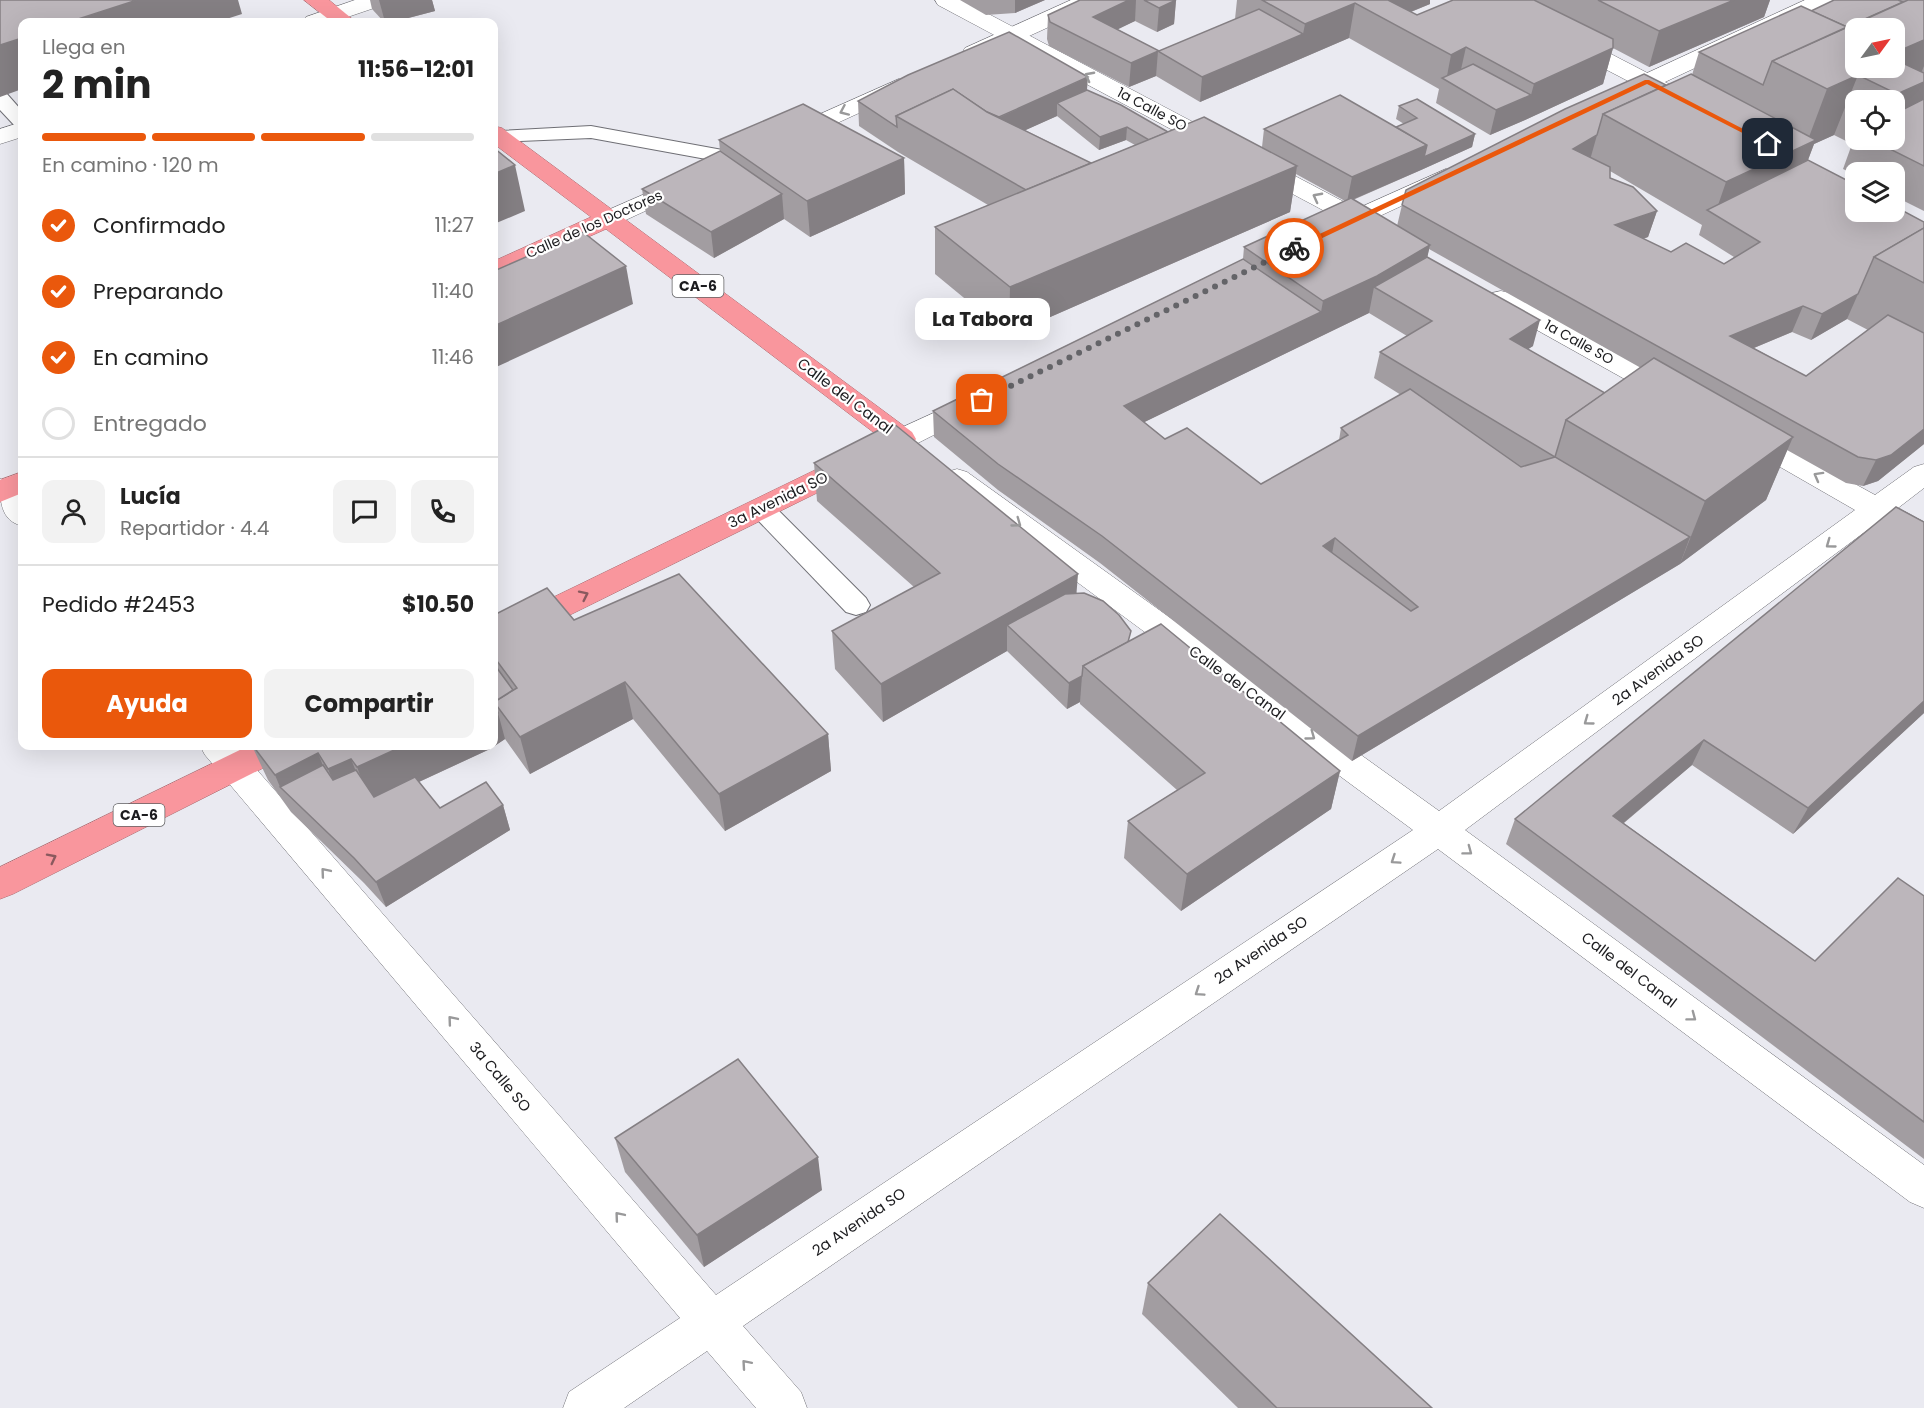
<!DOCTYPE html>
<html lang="es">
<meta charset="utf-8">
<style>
:root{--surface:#fff;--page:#f2f2f2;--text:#222;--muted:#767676;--line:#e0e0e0;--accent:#ea580c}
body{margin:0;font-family:Poppins,sans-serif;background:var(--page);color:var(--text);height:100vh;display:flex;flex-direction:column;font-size:22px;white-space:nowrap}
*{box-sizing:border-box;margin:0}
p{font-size:20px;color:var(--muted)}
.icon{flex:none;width:33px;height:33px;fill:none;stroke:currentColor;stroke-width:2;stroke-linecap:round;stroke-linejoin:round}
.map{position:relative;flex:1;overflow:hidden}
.side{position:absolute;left:18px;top:18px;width:480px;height:732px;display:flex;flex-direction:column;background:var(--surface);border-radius:12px;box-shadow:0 6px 24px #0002}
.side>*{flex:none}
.needle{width:39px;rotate:57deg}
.buttons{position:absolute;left:1845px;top:18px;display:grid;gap:12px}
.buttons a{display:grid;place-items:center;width:60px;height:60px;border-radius:12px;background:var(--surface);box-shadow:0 6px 24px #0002;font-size:30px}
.pin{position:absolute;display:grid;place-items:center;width:51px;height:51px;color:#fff;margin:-26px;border-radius:12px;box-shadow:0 3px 9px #0006}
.courier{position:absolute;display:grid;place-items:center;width:60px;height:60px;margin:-30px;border:4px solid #ea580c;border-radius:50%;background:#fff;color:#222;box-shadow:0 2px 8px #0007}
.bubble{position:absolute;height:42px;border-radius:12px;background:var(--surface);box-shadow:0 6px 24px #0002;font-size:20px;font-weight:700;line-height:42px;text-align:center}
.headline em{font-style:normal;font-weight:700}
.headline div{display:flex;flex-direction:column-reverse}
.headline{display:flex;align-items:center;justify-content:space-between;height:102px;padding:0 24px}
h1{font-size:39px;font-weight:700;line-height:45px}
.bar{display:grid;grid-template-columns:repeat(4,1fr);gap:9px 6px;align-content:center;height:72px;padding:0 24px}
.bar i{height:8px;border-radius:4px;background:var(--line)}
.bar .current{background:var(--accent)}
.bar p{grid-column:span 4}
.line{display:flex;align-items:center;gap:15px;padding:0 24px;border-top:2px solid var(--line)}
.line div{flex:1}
.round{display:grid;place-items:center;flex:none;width:63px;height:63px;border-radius:12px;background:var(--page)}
ol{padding:0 24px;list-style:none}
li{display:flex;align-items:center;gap:18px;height:66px}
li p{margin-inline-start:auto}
li .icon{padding:6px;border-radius:50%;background:var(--accent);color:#fff;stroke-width:4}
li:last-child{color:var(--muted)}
li i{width:33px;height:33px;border:3px solid var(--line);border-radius:50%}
.cta{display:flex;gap:12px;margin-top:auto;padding:12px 24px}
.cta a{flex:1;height:69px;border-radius:12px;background:var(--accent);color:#fff;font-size:24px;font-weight:700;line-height:69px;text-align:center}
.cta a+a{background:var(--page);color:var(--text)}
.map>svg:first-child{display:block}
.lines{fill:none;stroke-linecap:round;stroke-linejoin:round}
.lane-casing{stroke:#6f6f75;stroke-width:2}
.street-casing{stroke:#6f6f75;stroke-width:1}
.secondary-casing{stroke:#6f6f75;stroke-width:1}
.highway-casing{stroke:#ac6b71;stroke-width:1}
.lane{fill:#fff;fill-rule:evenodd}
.street{fill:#fff;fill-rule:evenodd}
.secondary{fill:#fff;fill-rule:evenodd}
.highway{fill:#f9969d;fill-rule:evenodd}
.wall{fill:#a29da1;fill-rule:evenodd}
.shaded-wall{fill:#847f83}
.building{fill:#bcb6bb;stroke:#847f83;stroke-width:1.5;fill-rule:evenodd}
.oneway{stroke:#99999a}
.oneway2{stroke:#8a595e}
.route{fill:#ea580c}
.done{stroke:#646468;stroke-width:6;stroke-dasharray:0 10.8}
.labels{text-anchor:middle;stroke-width:4.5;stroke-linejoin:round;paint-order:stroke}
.far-street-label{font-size:14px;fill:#1c1c1f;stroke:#fff}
.shield{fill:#fff;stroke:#606062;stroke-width:1.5}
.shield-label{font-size:14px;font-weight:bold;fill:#1c1c1f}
.street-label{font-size:15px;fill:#1c1c1f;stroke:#fff}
</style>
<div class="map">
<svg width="1924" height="1408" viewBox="0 0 1924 1408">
<rect width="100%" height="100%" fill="#eaeaf1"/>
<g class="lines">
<g class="lane-casing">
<g id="lane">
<path d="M0,92l7,2 15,17v17l-7,-2 -15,-16z"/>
<path d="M591,126l148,27 7,2 3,4 -3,4 -7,2 -148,-27 -97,4v-10l5,-1z"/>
<path d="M761,499l9,3 96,96 4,7 -4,7 -10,3 -10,-3 -94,-98 -4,-6 4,-6z"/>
</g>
</g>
<g class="street-casing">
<g id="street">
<path d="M355,0h31l-3,5 -50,17h-30l3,-5z"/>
<path d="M935,0h27l420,222 4,5 -4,5 -9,3 -9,-3 -426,-227z"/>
<path d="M1480,0h27l179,93 4,5 -4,5 -8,2 -8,-2 -187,-98z"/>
<path d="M22,122v15l-22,7v-15z"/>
<path d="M1501,291l9,2 174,96 4,6 -4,6 -10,3 -10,-3 -172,-96 -4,-6 4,-6z"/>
<path d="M1745,426l10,3 120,66 39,-28 10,-3v24l-26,20 26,14v23l-11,-3 -35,-20 -413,308 459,335v43l-14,-6 -472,-353 -695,477 58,66 6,16h-51l-49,-57 -83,57h-61l6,-16 111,-74 -475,-563 -5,-9h36l480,549 697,-465 -466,-344 -5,-7 5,-7 10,-3 10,3 472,339 416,-301 -120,-69 -4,-6 4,-6z"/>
<path d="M0,479c26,7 22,25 22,47 -22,-6 -22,-25 -22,-47z"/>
</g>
</g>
<g class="secondary-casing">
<g id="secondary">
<path d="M1071,0h29l-3,5 -116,53 -8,2 -8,-2 -3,-5 3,-5z"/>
<path d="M1805,0h28l-3,5 -210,98 -8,2 -8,-2 -4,-5 4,-5z"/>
<path d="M899,79l8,2 3,5 -3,5 -109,50 -8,2 -8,-2 -4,-5 4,-5z"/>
<path d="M1446,169l9,2 3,5 -3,5 -114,53 -9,3 -9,-3 -4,-5 4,-5z"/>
<path d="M686,176l9,2 3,5 -3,5 -78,36 -9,3 -9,-3 -4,-5 4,-5z"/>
<path d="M973,395l10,3 4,6 -4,6 -71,36 -10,2 -10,-2 -4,-7 4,-7z"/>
</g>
</g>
<g class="highway-casing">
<g id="highway">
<path d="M304,0h25l27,22h-24z"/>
<path d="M494,126l8,2 410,304 4,7 -4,7 -407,201 -11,3v-24l387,-188 -275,-209 -103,46 -9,3v-17l97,-44 -97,-73z"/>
<path d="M22,472v21l-22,9v-22z"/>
<path d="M248,746h46l-5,9 -276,139 -13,5v-32z"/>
</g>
</g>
<use href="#lane" class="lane"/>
<use href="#street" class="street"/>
<use href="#secondary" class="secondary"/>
<use href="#highway" class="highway"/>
</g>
<g class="wall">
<path d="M370,0h62l3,11 -42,11h-9l-12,-13z"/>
<path d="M960,0h85l-30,13 -29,2z"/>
<path d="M1080,0h96l-2,24 -17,8 -22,-11 -18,8 42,22 76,-32 2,-19h193v4l-19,8 6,3 36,-15h317l-6,17 -115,50 -36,-19 -10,36 -78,36 -35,15 -54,-32 3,-14 -90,-51 -149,64 -44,-26 -27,11 -80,-41 -2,-7 1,-24z"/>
<path d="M1834,0h90v211l-30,-15v-24h-38v3l-13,-6 9,-25 -18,-9 -20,9 -6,16 116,62v222l-46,37 -15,5 -17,-3 -59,-33 -21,50 -86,64 -328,197 -252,-198 -102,-73 -64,-53 -1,-26 310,-152 1,-12 101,-46 -49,-27 -6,38 -281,123 -74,-61v-47l53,-22 -90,-53 -39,-26 -1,-25 229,-11 81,42 94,15 2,-18 132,-2 8,-3 -8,-5 3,-13 76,28 -3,13 -51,23 -68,30 44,26 5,-21 290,-130 7,-23 112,-41zM1856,100h38v40h-38zM1057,116l42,34 27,-10 9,5 -44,18 -66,-33zM1610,171l92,54 -3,10 35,22 -10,7 -53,-12 -28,-13 5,-2 9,-26 -47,-33zM1429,249l212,119 -36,25 -77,-44 5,-3 -106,-89zM1369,313l38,23 -27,16 -6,26 27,17 -60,33 -2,12 -78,44 -96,-45 -21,-17zM1847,319l21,11 -62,46 -52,-28 38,-16 19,8z"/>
<path d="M719,140l185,18 1,36 -95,43 -26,-18 -70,39 -68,-44 -4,-25 78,-38z"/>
<path d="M814,463l263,130 53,48 210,130 -9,38 -150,102 -57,-53 4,-37 49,-31 -97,-86v-2l-13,7 -60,-58 -124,71 -48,-53 -3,-38 82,-44 -97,-86z"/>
<path d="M1924,522v191l-131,121 -101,-69 -68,58 191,138 109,-65v263l-418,-315 9,-25z"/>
<path d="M494,615l80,5 254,114 3,37 -106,60 -92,-112 -103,55 -25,-35 -15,10 -71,33 21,26 63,-3 7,25 -124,77 -22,-24 -73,-71 -23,-32 -16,-34h242z"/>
<path d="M615,1138l207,52 -118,77 -79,-95z"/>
<path d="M1148,1283l284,125h-194l-96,-94z"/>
</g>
<g class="shaded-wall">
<path d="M137,0h101l4,14 -25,8h-148z"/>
<path d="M379,0h53l3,11 -42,11h-8z"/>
<path d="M1015,0h30l-30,13z"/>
<path d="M1129,0h7l-1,21 -43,21 1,-25z"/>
<path d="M1176,0l-2,24 -17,8 2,-24z"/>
<path d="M1376,0h54v4l-42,17z"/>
<path d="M1734,0h36l-6,17 -115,50 10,-36z"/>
<path d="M1355,3l-6,35 -149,64 2,-25 101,-43 2,-10z"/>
<path d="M1894,34l30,6v26l-8,20 8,-4v17l-17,38 -13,3v-39l3,-7 -3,-26z"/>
<path d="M22,38v51l-22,8v-52z"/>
<path d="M1466,47l-8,36 -12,-2 5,-26z"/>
<path d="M1613,48l-10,36 -78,36 -35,15 6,-25 35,-15 3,-11z"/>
<path d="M1158,51l-2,25 -27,11 2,-24z"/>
<path d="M1858,75l-24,60 -20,9 -16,42 -83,28 11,-32 80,-37 21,-56z"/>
<path d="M1088,77l-2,25 -29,1v13l-71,32 1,-25z"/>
<path d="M1127,127l-1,13 -27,10 1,-13z"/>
<path d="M1475,134l-3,13 -51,23 -74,32 5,-25 75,-32z"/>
<path d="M1597,135l-7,25 -17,-11z"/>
<path d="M904,158l1,36 -95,43 -3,-36z"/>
<path d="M515,165l10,46 -31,13v-50z"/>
<path d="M1297,166l-7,46 -281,123 1,-48z"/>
<path d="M782,194l2,25 -70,39 -3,-26z"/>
<path d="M1657,211l-9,26 -41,14 8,-26z"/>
<path d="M1430,245l-8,37 -48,5 -5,26 -247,120 2,-27 197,-94 2,-11z"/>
<path d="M626,266l7,38 -139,64v-42z"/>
<path d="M1858,294l-11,25 -36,21 11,-26z"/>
<path d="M1803,306l-11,26 -72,30 10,-26z"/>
<path d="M1540,320l-7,26 -30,19 7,-26z"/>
<path d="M1924,429v15l-46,37 -15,5 13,-26z"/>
<path d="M1793,437l-27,63 -86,64 25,-63z"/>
<path d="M1690,537l-10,27 -328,197 6,-25z"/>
<path d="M1335,538l-5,26 -7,-18z"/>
<path d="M1078,574l-3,38 -68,13v26l-124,71 -2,-38z"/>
<path d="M1082,676l-2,26 -13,7 2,-26z"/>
<path d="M625,682l8,37 -103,55 -10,-37z"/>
<path d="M1924,701v12l-131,121 15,-26z"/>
<path d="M498,713l7,26 -15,10 -119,55 -14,-37 46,-21h91v-30z"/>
<path d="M828,734l3,37 -106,60 -6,-37z"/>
<path d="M1704,740l-12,25 -90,76 11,-25z"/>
<path d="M318,753l15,38 -53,-4 -5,-12z"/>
<path d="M351,759l15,37 -23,10 -15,-37z"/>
<path d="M1340,771l-9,38 -150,102 6,-37z"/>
<path d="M503,805l7,25 -124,77 -10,-25z"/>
<path d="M818,1157l4,33 -118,77 -7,-32z"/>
</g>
<g class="building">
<path d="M0,0h137l-68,22h-47v16l-22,7z"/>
<path d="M1080,0h49l-36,17 66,34 100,-42 44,25 -101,43 -44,-26 -27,12 -81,-41 -2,-7z"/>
<path d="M1144,0h32l-17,8z"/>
<path d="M1262,0h126l29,15 36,-15h81l79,39v9l-79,36 -68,-37 -15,8 -96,-52 -50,21z"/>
<path d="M1598,0h136l-75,31z"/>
<path d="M1834,0h64l5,2 -56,25 -36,-16z"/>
<path d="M1908,0h16v40l-30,13v-25h-38v40h38v-9l30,14v9l-27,12 -39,-19 -31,14 -55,-28z"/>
<path d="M1801,6l46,21 -75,34 -9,24 -64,-33z"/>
<path d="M1009,32l79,45 -89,40 -12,-5 -34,-23 -57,27 1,11 -39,-26 50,-26z"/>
<path d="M1473,64l58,31 -35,15 -54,-32z"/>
<path d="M1644,74l22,11 -63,29 -6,21 -24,14 37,18v11l23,9 24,24 -42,14 56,27 15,-9 38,21 36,-22 -53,-32 101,-50 48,25v27h38v-6l30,16v6l-50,29 -16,37 -36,20 -19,-8 -73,30 76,40 82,-61 36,18v96l-33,26 -15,5 -18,-3 -456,-252 4,-15 159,-81z"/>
<path d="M1691,74l125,66 -90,42 -123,-68z"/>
<path d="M953,89l34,23 104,51 -65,27 -130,-74z"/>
<path d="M1087,90l34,15 47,27 -19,8 -22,-13 -27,10 -43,-34z"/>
<path d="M1340,95l87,50 -75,32 -88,-48z"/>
<path d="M1417,99l58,35 -51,23 3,-12 -31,-18 21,-9 -18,-12z"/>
<path d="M1924,99v67l-52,-26h22v-26z"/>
<path d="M803,104l101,54 -97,43 -88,-61z"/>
<path d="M1204,117l93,49 -287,121 -75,-60z"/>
<path d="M494,148l21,17 -21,9z"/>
<path d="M720,151l62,43 -71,38 -69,-43z"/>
<path d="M1351,198l79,47 -53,31 -54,25 -79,-54z"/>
<path d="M1924,228v55l-50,-26z"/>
<path d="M583,232l43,34 -132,60v-55z"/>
<path d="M1427,257l113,63 -30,19 95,54 -39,27 -11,37 135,80 -332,199 -256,-200 -104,-72 -65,-53 310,-152 78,53 -197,94 41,33 22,-11 74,56 87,-49 -7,-7 69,-39 111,78 34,-10 -175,-105 52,-31 -58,-34zM1335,538l83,69 -7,4 -88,-65z"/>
<path d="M1654,358l139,79 -88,64 -139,-81z"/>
<path d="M893,423l185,151 -197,110 -49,-53 108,-58 -126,-110z"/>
<path d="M1896,507l28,15v179l-116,107 -104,-68 -91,76 202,145 83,-83 26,18v226l-409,-303z"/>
<path d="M679,574l149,160 -109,60 -94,-112 -105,55 -26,-35 23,-14 -23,-31v-42l53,-27 27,32z"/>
<path d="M1084,593l19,8 16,14 12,16 -3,11 -45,24 -1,10 -13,7 -62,-58 58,-31z"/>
<path d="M1161,624l179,147 -153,103 -59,-53 77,-48 -122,-107z"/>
<path d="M494,664l19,26 -19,12 4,11 -4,3z"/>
<path d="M253,746h150l-46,21 -6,-8 -23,10 -10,-16 -43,22z"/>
<path d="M323,765l10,15 23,-10 18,27 41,-20 25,31 46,-26 17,23 -127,77 -22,-24 -74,-71z"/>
<path d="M738,1059l80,98 -121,78 -82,-97z"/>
<path d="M1220,1214l212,194h-155l-129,-125z"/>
</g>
<defs><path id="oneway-chevron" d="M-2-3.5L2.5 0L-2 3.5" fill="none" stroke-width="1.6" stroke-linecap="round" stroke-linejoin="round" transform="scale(1.5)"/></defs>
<g class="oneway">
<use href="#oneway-chevron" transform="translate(1089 76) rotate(-152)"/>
<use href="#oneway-chevron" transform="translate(844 111) rotate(156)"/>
<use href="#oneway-chevron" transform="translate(1317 197) rotate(-152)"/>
<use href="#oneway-chevron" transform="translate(1818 476) rotate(-151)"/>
<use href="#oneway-chevron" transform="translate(1017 523) rotate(36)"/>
<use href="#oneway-chevron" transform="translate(1830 544) rotate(144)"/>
<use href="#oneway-chevron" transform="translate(1588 721) rotate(144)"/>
<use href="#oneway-chevron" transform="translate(1311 736) rotate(36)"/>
<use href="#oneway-chevron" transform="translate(1468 851) rotate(37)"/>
<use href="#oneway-chevron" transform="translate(1395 860) rotate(146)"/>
<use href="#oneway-chevron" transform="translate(325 872) rotate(-130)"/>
<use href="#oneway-chevron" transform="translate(1199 992) rotate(146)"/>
<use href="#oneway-chevron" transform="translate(1692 1017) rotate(37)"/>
<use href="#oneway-chevron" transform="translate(452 1020) rotate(-130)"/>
<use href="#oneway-chevron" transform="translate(619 1216) rotate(-130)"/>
<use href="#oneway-chevron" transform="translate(746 1364) rotate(-131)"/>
</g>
<g class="oneway2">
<use href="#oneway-chevron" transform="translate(584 595) rotate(-26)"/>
<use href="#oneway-chevron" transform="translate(52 858) rotate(-27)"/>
</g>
<path class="route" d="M1645,80h4l123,64 -6,1 -119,-61 -350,166 -7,-2z"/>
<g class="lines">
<path class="done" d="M982,400l312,-152"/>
</g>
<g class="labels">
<g class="far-street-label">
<text transform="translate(1152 109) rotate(28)" y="5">1a Calle SO</text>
<text transform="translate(594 224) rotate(-24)" y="5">Calle de los Doctores</text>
<text transform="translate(1579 342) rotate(29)" y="5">1a Calle SO</text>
</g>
<g class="shield">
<rect x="672.5" y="275" width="51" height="22" rx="4.5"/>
<rect x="113.5" y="804" width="51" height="22" rx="4.5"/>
</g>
<g class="shield-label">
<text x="698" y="291">CA-6</text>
<text x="139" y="820">CA-6</text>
</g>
<g class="street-label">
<text transform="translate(845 396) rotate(37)" y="5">Calle del Canal</text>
<text transform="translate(778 500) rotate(-26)" y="5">3a Avenida SO</text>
<text transform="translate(1658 670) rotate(-36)" y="5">2a Avenida SO</text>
<text transform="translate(1237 683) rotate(36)" y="5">Calle del Canal</text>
<text transform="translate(1261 950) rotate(-34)" y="5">2a Avenida SO</text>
<text transform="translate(1629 970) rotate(37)" y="5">Calle del Canal</text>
<text transform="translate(500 1077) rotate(50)" y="5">3a Calle SO</text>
<text transform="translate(859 1222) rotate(-34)" y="5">2a Avenida SO</text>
</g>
</g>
</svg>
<div class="buttons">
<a><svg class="needle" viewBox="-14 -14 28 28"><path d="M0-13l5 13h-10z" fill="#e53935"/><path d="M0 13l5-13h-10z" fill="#767676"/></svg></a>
<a><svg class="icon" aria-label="locate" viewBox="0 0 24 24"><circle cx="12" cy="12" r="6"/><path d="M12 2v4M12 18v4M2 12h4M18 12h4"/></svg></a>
<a><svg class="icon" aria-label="layers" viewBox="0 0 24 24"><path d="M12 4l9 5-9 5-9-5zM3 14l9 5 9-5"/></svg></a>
</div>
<div class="pin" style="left:982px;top:400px;background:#ea580c"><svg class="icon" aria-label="bag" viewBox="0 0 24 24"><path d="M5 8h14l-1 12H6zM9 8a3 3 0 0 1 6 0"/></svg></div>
<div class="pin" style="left:1768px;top:144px;background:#1f2937"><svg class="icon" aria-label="home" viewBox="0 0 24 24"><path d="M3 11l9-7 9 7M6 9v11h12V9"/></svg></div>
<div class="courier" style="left:1294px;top:248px"><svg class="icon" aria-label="bike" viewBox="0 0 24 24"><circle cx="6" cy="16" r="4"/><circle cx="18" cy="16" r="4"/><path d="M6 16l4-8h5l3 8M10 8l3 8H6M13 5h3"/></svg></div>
<div class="bubble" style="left:915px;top:298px;width:135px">La Tabora</div>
<section class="side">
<div class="headline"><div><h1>2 min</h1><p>Llega en</p></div><em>11:56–12:01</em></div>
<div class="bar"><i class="current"></i><i class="current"></i><i class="current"></i><i></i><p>En camino · 120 m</p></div>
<ol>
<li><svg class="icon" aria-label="check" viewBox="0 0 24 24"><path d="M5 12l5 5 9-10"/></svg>Confirmado<p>11:27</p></li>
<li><svg class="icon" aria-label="check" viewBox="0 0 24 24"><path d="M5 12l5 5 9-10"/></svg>Preparando<p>11:40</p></li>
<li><svg class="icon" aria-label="check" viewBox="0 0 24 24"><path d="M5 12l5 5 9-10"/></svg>En camino<p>11:46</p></li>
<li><i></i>Entregado</li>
</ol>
<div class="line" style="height:108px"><a class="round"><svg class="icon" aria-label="person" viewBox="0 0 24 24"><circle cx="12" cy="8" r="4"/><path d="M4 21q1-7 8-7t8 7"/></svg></a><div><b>Lucía</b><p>Repartidor · 4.4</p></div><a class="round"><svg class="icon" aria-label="chat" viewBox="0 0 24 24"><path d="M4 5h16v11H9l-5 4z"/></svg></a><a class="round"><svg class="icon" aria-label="phone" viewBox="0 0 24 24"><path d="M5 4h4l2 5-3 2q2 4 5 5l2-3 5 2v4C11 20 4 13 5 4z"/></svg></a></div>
<div class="line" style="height:78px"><div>Pedido #2453</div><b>$10.50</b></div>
<div class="cta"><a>Ayuda</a><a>Compartir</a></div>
</section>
</div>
